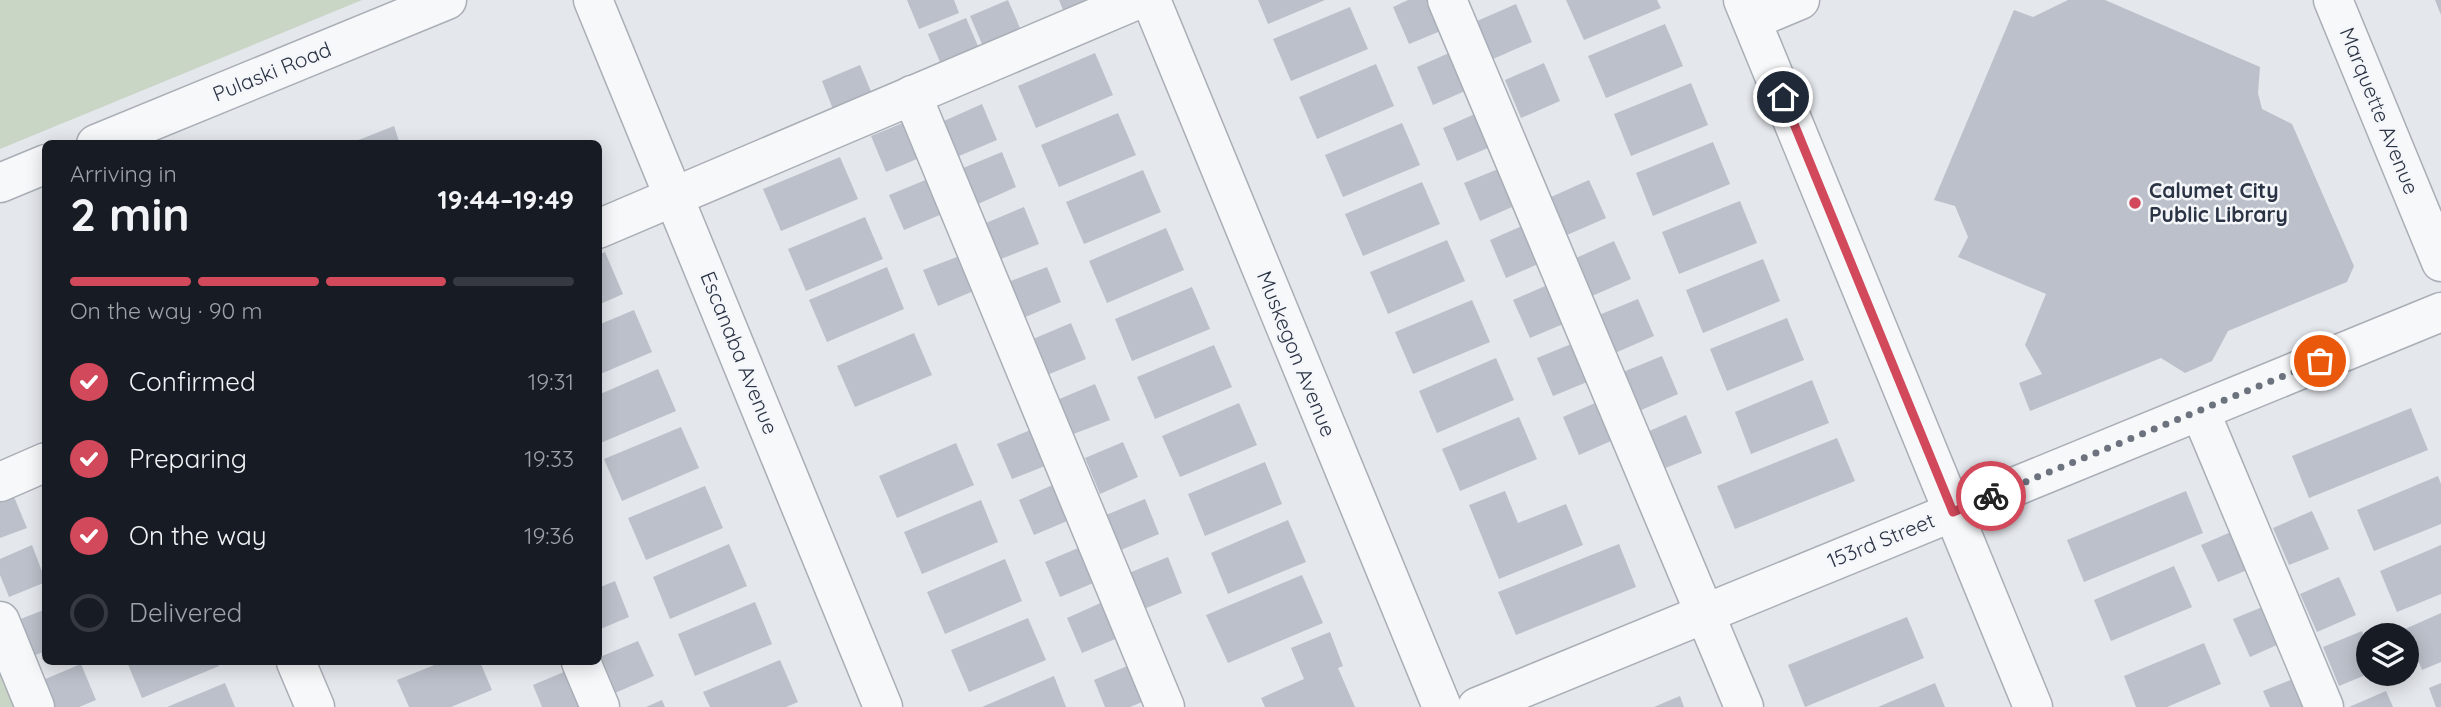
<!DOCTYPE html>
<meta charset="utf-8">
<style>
:root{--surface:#171b24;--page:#242831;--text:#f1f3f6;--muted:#9ea1a6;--line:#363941;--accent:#d1495b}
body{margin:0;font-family:Quicksand,sans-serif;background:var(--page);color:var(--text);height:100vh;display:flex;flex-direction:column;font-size:26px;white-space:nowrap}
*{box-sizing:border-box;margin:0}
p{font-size:23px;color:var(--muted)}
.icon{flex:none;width:38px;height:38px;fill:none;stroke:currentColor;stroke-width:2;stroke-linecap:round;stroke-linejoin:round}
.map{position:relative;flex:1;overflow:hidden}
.panel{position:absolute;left:42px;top:140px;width:560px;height:525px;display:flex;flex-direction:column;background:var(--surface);border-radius:10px;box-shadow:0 4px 18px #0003}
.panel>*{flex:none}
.controls{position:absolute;left:2356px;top:623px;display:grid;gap:14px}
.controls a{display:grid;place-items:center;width:63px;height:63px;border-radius:50%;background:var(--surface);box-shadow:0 4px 18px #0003;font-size:35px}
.pin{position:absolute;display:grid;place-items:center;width:60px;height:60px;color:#fff;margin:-30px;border:4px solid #fff;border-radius:50%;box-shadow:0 2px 7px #0007}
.courier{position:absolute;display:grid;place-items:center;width:70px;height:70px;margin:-35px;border:5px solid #d1495b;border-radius:50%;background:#fff;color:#222;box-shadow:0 2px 9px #0007}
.overview em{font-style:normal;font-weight:700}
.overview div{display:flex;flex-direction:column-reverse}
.overview{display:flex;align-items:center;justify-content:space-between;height:119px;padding:0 28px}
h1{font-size:46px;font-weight:700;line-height:52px}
.bar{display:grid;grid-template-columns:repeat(4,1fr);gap:10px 7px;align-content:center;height:84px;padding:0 28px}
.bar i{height:9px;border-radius:5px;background:var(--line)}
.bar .selected{background:var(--accent)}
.bar p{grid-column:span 4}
ol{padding:0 28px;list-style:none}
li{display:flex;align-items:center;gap:21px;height:77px}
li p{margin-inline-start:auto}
li .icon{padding:7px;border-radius:50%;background:var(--accent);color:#fff;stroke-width:4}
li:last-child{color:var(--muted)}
li i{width:38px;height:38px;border:4px solid var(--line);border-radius:50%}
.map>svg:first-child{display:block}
.green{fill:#c9d6c5}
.building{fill:#bbc0ca}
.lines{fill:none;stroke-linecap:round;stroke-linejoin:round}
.minor-casing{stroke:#a9aeb7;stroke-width:41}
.minor{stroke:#f7f8fa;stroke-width:38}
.done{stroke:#6c737f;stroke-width:7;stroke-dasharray:0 12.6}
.route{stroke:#d1495b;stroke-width:9}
.poi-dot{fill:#d1495b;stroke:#f4f6f9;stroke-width:2.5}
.labels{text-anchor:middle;stroke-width:5;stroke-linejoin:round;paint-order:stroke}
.street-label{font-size:21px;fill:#2b3445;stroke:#f4f6f9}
.poi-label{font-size:21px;font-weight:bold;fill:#2b3445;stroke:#f4f6f9;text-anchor:start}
</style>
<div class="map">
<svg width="2441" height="707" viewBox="0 0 2441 707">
<rect width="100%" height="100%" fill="#e4e7ec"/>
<g class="green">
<path d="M0,0h362l-362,149z"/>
<path d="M0,621l35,86h-35z"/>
</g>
<g class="building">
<path d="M907,0h47l5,13 -40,16z"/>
<path d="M1008,0l15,35 -38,16 -15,-35z"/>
<path d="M1059,0h48l-41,17z"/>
<path d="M1258,0h67l-57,24z"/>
<path d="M1408,0h28l12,28 -39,16 -16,-37z"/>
<path d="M1566,0h91l4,8 -77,32z"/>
<path d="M2068,0h37l155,67 -2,26 4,16 30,15 62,142 -7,16 -119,49 -16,30 -27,12 -24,-15 -131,53 -11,-28 23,-9 -17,-29 21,-51 -88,-37 10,-20 -13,-31 -21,-6 80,-190 19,7z"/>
<path d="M2435,0h6v15z"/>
<path d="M1516,4l16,38 -39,17 -16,-38z"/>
<path d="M1350,7l18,42 -77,32 -18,-42z"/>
<path d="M966,18l15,35 -38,16 -15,-35z"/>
<path d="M1665,24l18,42 -77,32 -18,-42z"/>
<path d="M1456,50l16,38 -39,17 -16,-38z"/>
<path d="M1095,53l18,42 -77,33 -18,-42z"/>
<path d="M1544,63l16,38 -39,17 -16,-38z"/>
<path d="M1376,64l18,42 -77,33 -18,-42z"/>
<path d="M860,65l15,36 -39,16 -14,-36z"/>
<path d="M1691,83l17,42 -77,31 -17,-42z"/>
<path d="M982,104l15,36 -38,16 -15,-35z"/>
<path d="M1482,111l13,34 -38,16 -14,-33z"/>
<path d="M1118,113l18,42 -77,32 -18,-42z"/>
<path d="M910,120l14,36 -38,16 -15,-36z"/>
<path d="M1402,123l18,42 -77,32 -18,-42z"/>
<path d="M394,126l6,18h-49v-1z"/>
<path d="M1713,142l17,42 -77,32 -17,-43z"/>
<path d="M1002,152l14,35 -38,17 -15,-36z"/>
<path d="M840,157l18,42 -77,32 -18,-42z"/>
<path d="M1503,167l16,37 -39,17 -16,-38z"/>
<path d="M1143,170l18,42 -77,32 -18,-42z"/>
<path d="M928,179l14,35 -38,16 -15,-35z"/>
<path d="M1589,180l17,38 -39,17 -16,-38z"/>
<path d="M1422,182l18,42 -77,32 -18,-42z"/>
<path d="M1740,201l17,42 -78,31 -17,-42z"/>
<path d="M1024,207l15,37 -38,15 -15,-36z"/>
<path d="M865,217l18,42 -77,32 -18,-42z"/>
<path d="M1529,223l16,38 -39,17 -16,-38z"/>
<path d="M1166,228l18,42 -77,33 -18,-42z"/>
<path d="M1447,240l18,41 -77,33 -18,-42z"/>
<path d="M1614,241l17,38 -39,17 -16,-38z"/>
<path d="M605,252l18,42 -25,11v-50z"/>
<path d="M962,255l14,35 -38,16 -15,-36z"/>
<path d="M1763,259l17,42 -77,32 -17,-43z"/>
<path d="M887,267l17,42 -77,33 -18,-42z"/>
<path d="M1047,267l14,35 -38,16 -15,-36z"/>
<path d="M1552,283l16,39 -38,16 -17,-38z"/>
<path d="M1192,287l18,42 -78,32 -17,-42z"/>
<path d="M1638,299l16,37 -39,17 -16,-38z"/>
<path d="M1472,300l18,42 -77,32 -18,-42z"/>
<path d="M634,310l18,42 -54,23v-50z"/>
<path d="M1787,318l17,42 -77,31 -17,-42z"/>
<path d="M1071,323l15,36 -39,16 -14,-36z"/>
<path d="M914,333l18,42 -77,32 -18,-41z"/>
<path d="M1576,342l16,38 -39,16 -16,-38z"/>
<path d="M1214,345l18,42 -77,32 -18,-42z"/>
<path d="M1662,356l16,38 -39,17 -16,-39z"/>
<path d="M1496,358l18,42 -77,33 -18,-42z"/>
<path d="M658,369l18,42 -78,33v-49z"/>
<path d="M1812,380l17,43 -78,31 -16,-42z"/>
<path d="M1095,384l15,36 -39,15 -14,-35z"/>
<path d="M1602,400l16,38 -39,17 -16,-38z"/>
<path d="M1239,403l18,42 -77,32 -18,-41z"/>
<path d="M2411,408l17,42 -119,48 -17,-42z"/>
<path d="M1686,415l16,38 -39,16 -16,-37z"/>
<path d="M1519,417l18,42 -77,32 -18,-42z"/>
<path d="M681,427l18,41 -77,33 -18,-42z"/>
<path d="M1035,428l15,36 -38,15 -15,-35z"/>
<path d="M1837,438l18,43 -120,48 -18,-43z"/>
<path d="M1123,442l15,35 -38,17 -15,-36z"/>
<path d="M956,443l18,42 -77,33 -18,-42z"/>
<path d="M1265,462l17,42 -77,32 -17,-42z"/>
<path d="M2438,476l3,8v40l-67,27 -17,-41z"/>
<path d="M1057,483l15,36 -38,16 -15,-35z"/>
<path d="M705,486l18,42 -77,32 -18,-42z"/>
<path d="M1505,491l13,32 48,-19 17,41 -84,34 -30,-74z"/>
<path d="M2186,491l17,42 -119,49 -17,-42z"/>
<path d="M12,492l15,36 -27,10v-41z"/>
<path d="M1145,499l14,35 -38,16 -15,-35z"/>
<path d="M981,500l17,42 -76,32 -18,-42z"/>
<path d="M2312,511l17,38 -40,16 -16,-37z"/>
<path d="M1288,520l18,42 -78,32 -17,-41z"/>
<path d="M2240,528l17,38 -39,16 -17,-37z"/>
<path d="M729,544l18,42 -77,33 -17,-42z"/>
<path d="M1619,544l17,43 -120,48 -18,-43z"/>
<path d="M32,545l14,37 -37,15 -9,-22v-16z"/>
<path d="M2441,545v49l-44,18 -17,-41z"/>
<path d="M1083,546l15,35 -38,16 -15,-35z"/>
<path d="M1168,557l14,36 -38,16 -15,-36z"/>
<path d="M1005,559l17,42 -77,33 -18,-42z"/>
<path d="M2174,566l18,41 -81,34 -17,-41z"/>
<path d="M1302,575l21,48 -95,40 -22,-48z"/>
<path d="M2339,577l17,38 -39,17 -17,-38z"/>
<path d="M615,581l14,36 -31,13v-42z"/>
<path d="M1105,601l15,36 -38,16 -15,-35z"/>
<path d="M755,602l17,42 -77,32 -17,-42z"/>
<path d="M2272,603l16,37 -38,17 -17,-38z"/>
<path d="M46,609v42l-13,5 -15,-36z"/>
<path d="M2441,613v49l-19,8 -17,-41z"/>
<path d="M1907,617l17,41 -119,49 -17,-42z"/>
<path d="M1028,618l18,42 -77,32 -18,-42z"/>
<path d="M2362,631l6,14v29l-29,12 -16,-39z"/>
<path d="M1330,632l13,34 -5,2 17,39h-90l-4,-9 43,-19 -13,-31z"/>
<path d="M638,641l16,35 -39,17 -15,-36z"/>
<path d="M2204,643l17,41 -54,23h-31l-12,-31z"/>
<path d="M780,660l18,42 -12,5h-76l-7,-15z"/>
<path d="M127,662h90l2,4 -77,32z"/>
<path d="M442,662h38l12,28 -41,17h-42l-12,-27z"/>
<path d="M81,664l15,36 -17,7h-25l-11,-27z"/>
<path d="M1132,664l15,36 -17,7h-25l-11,-27z"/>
<path d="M571,669l9,38h-38l-9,-22z"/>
<path d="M2303,675l13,32h-46l-7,-16z"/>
<path d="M1054,676l12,31h-84z"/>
<path d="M225,683l10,24h-68z"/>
<path d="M1935,683l10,24h-67z"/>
<path d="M2441,683v24h-5l-7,-19z"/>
<path d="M2386,691l7,16h-44z"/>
<path d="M1680,696l4,11h-30z"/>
<path d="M662,700l3,7h-19z"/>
</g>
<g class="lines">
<g class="minor-casing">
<g id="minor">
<path d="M593,0l290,707"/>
<path d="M1151,0l291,707"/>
<path d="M1447,0l297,707"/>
<path d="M1743,0l290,707"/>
<path d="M2333,0l108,262"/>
<path d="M1752,20l48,-20"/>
<path d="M912,95l253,612"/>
<path d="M96,144l351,-144"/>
<path d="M0,183l46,-19"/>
<path d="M598,229l539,-229"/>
<path d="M2200,411l124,296"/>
<path d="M0,482l46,-20"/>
<path d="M0,621l35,86"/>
<path d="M296,662l19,45"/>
<path d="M581,662l19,45"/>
<path d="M1477,707l964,-395"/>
</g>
</g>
<use href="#minor" class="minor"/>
</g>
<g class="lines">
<path class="done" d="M1991,496l329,-135"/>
<path class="route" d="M1783,97l170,415 38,-16"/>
</g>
<circle class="poi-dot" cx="2135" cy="203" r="7"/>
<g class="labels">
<g class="street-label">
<text transform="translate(272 72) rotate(-22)" y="7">Pulaski Road</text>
<text transform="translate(2379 111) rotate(68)" y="7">Marquette Avenue</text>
<text transform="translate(739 353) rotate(68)" y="7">Escanaba Avenue</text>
<text transform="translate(1296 354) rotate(68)" y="7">Muskegon Avenue</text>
<text transform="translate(1881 541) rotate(-22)" y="7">153rd Street</text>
</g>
<g class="poi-label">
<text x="2149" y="198">Calumet City<tspan x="2149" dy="24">Public Library</tspan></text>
</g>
</g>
</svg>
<div class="controls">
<a><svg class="icon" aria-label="layers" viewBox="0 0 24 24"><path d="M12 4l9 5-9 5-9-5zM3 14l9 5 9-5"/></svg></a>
</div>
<div class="pin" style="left:2320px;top:361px;background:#ea580c"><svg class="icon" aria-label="bag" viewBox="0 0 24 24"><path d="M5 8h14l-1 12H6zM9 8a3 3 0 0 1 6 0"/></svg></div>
<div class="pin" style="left:1783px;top:97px;background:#1f2937"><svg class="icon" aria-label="home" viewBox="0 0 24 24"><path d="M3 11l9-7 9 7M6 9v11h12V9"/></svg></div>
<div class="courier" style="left:1991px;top:496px"><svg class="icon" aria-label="bike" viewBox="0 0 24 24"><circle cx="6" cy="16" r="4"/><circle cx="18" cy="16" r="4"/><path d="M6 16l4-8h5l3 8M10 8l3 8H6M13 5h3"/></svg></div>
<section class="panel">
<div class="overview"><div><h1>2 min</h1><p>Arriving in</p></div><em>19:44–19:49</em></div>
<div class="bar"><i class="selected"></i><i class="selected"></i><i class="selected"></i><i></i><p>On the way · 90 m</p></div>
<ol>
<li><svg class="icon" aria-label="check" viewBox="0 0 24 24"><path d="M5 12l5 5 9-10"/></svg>Confirmed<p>19:31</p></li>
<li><svg class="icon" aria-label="check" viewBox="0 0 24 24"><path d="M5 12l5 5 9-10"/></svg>Preparing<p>19:33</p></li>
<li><svg class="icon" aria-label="check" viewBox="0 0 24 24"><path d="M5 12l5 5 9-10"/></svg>On the way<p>19:36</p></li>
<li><i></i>Delivered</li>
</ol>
</section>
</div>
